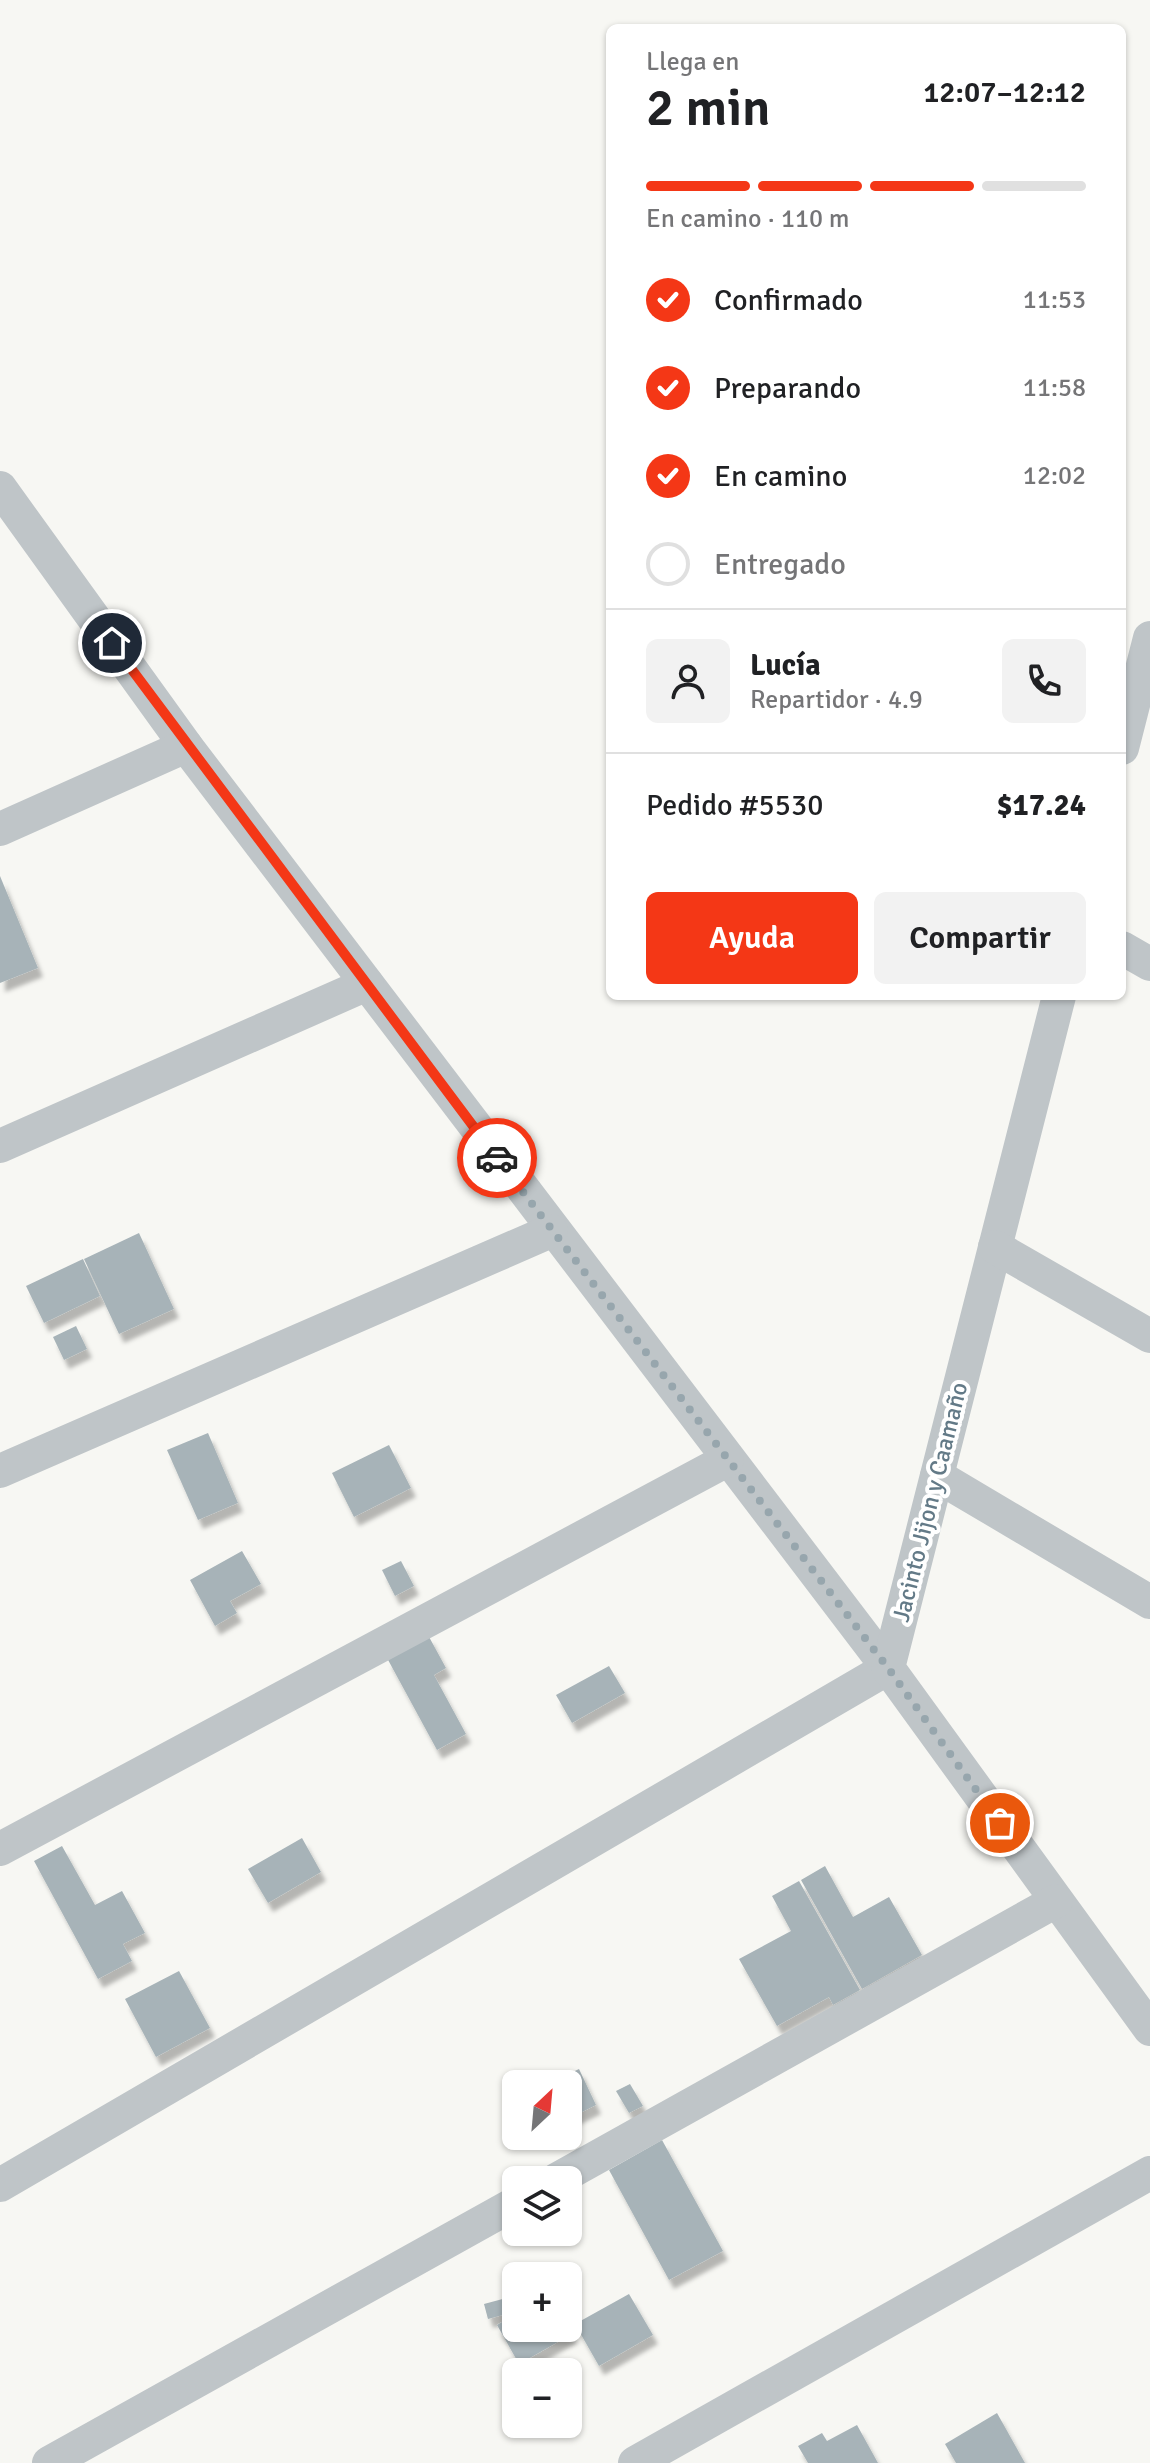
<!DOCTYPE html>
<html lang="es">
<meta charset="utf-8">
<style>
:root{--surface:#fff;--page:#f2f2f2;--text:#202124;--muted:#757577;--line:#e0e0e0;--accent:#f43716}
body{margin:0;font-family:Signika,sans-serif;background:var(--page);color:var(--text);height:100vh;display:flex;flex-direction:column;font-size:30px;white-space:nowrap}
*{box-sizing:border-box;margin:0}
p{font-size:26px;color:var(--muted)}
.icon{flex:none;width:44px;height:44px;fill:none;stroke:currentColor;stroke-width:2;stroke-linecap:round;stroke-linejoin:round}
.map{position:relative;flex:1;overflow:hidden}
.details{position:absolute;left:606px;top:24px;width:520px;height:976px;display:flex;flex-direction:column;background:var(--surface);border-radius:12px;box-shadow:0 2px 6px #0004}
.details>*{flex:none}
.needle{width:52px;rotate:26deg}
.fabs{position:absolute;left:502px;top:2070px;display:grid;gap:16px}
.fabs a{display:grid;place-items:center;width:80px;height:80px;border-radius:12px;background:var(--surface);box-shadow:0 2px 6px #0004;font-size:40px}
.pin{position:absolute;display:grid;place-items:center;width:68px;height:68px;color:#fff;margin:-34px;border:4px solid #fff;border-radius:50%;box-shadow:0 2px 8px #0007}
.courier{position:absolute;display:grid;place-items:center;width:80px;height:80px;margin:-40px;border:6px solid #f43716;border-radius:50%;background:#fff;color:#222;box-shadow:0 2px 10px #0007}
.overview em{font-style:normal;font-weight:600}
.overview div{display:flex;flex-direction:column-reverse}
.overview{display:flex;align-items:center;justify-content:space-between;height:136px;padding:0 40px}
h1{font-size:52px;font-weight:600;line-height:60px}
.bar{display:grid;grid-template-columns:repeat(4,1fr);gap:12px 8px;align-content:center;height:96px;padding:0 40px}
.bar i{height:10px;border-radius:6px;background:var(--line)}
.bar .selected{background:var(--accent)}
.bar p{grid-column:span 4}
.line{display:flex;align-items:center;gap:20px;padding:0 40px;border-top:2px solid var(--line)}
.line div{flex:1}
.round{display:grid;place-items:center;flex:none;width:84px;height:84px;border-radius:12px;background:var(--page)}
ol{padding:0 40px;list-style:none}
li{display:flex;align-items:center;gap:24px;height:88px}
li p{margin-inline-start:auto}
li .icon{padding:8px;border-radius:50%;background:var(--accent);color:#fff;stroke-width:4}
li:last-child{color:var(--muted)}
li i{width:44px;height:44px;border:4px solid var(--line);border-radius:50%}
.action{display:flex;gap:16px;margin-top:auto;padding:16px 40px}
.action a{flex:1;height:92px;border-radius:12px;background:var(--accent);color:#fff;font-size:32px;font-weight:600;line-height:92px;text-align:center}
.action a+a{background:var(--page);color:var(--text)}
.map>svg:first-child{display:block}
.building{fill:#a7b3b8;filter:url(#shadow)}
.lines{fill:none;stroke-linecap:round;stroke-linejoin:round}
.street{stroke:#bfc5c8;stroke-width:34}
.done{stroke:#97a6ad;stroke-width:8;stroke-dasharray:0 14.4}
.route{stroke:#f43716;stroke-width:10}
.labels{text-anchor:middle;stroke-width:8;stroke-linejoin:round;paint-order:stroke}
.street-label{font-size:24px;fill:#637a87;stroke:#fff}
</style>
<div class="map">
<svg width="1150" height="2463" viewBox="0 0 1150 2463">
<defs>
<filter id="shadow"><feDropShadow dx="5" dy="9" stdDeviation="2" flood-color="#0004"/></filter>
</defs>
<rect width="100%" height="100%" fill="#f7f7f3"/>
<g class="building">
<path d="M0,876l38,92 -38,15z"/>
<path d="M139,1233l35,76 -55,25 -35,-75z"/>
<path d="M83,1259l17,37 -56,27 -18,-37z"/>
<path d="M76,1326l11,23 -23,11 -11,-23z"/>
<path d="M208,1433l30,70 -40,17 -31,-70z"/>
<path d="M389,1445l22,43 -57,29 -22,-44z"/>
<path d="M242,1551l19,33 -31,17 7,12 -22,13 -25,-46z"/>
<path d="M401,1561l13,25 -19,10 -13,-26z"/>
<path d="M428,1635l18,33 -12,7 32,59 -29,16 -50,-92z"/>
<path d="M609,1666l16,27 -53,30 -16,-28z"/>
<path d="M302,1838l19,34 -53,31 -20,-34z"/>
<path d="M62,1846l33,59 27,-14 23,42 -22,11 9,17 -34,18 -64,-118z"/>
<path d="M825,1866l28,51 36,-20 33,58 -60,34 -61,-109z"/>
<path d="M799,1881l61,109 -27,15 -4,-8 -52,29 -38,-67 52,-28 -19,-35z"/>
<path d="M179,1971l31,57 -54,29 -31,-58z"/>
<path d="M579,2069l17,36 -28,14v-35h-20z"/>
<path d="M630,2084l13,22 -14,7 -13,-22z"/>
<path d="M662,2140l61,111 -54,29 -60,-110z"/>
<path d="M629,2294l24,41 -54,31 -24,-42z"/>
<path d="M510,2297l4,15 -26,7 -4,-15z"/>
<path d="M516,2314v14h52l4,6 -53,30 -22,-39z"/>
<path d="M997,2413l28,50h-69l-11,-19z"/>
<path d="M857,2425l21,38h-70l-10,-17 24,-13 5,8z"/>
</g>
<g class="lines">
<g class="street">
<path d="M0,488l186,258 702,922 -888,517"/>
<path d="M1122,748l28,-110"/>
<path d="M0,829l186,-83"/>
<path d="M1122,948l28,16"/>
<path d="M1059,996l-171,672 262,361"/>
<path d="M0,1146l367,-162"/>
<path d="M995,1247l155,89"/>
<path d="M0,1471l551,-240"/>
<path d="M937,1476l213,126"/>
<path d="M0,1849l727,-389"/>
<path d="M556,2180l500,-279"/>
<path d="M49,2463l467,-260"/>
<path d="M635,2463l515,-290"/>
</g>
</g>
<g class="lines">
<path class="done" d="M497,1158l391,510 112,155"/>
<path class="route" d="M112,643l385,515"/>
</g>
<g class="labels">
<g class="street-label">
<text transform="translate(930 1502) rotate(-76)" y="8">Jacinto Jijon y Caamaño</text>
</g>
</g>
</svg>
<div class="fabs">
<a><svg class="needle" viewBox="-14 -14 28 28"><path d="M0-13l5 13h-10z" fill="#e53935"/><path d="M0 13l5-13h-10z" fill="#757577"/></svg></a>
<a><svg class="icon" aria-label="layers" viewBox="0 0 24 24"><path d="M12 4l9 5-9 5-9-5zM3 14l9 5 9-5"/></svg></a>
<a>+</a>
<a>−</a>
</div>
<div class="pin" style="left:1000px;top:1823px;background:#ea580c"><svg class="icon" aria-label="bag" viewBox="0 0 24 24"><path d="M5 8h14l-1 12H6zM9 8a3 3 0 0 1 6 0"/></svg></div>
<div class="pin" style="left:112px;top:643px;background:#1f2937"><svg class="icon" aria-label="home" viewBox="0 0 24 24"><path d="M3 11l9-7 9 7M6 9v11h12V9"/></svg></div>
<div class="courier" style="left:497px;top:1158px"><svg class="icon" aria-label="car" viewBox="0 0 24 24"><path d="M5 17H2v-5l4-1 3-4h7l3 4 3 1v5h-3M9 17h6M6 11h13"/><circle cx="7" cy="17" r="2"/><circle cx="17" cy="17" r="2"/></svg></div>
<section class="details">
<div class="overview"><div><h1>2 min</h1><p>Llega en</p></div><em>12:07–12:12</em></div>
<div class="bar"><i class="selected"></i><i class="selected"></i><i class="selected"></i><i></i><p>En camino · 110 m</p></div>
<ol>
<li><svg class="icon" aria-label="check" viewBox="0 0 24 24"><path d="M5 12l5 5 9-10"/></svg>Confirmado<p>11:53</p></li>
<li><svg class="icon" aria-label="check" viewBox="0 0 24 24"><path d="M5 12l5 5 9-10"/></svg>Preparando<p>11:58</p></li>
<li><svg class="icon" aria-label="check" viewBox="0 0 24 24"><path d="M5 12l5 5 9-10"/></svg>En camino<p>12:02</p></li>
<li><i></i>Entregado</li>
</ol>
<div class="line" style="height:144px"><a class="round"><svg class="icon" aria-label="person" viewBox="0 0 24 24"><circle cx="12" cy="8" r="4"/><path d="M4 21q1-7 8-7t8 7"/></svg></a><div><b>Lucía</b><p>Repartidor · 4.9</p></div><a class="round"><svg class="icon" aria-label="phone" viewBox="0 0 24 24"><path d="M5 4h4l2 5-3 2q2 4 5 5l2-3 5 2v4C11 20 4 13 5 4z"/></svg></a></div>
<div class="line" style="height:104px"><div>Pedido #5530</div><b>$17.24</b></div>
<div class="action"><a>Ayuda</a><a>Compartir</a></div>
</section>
</div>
